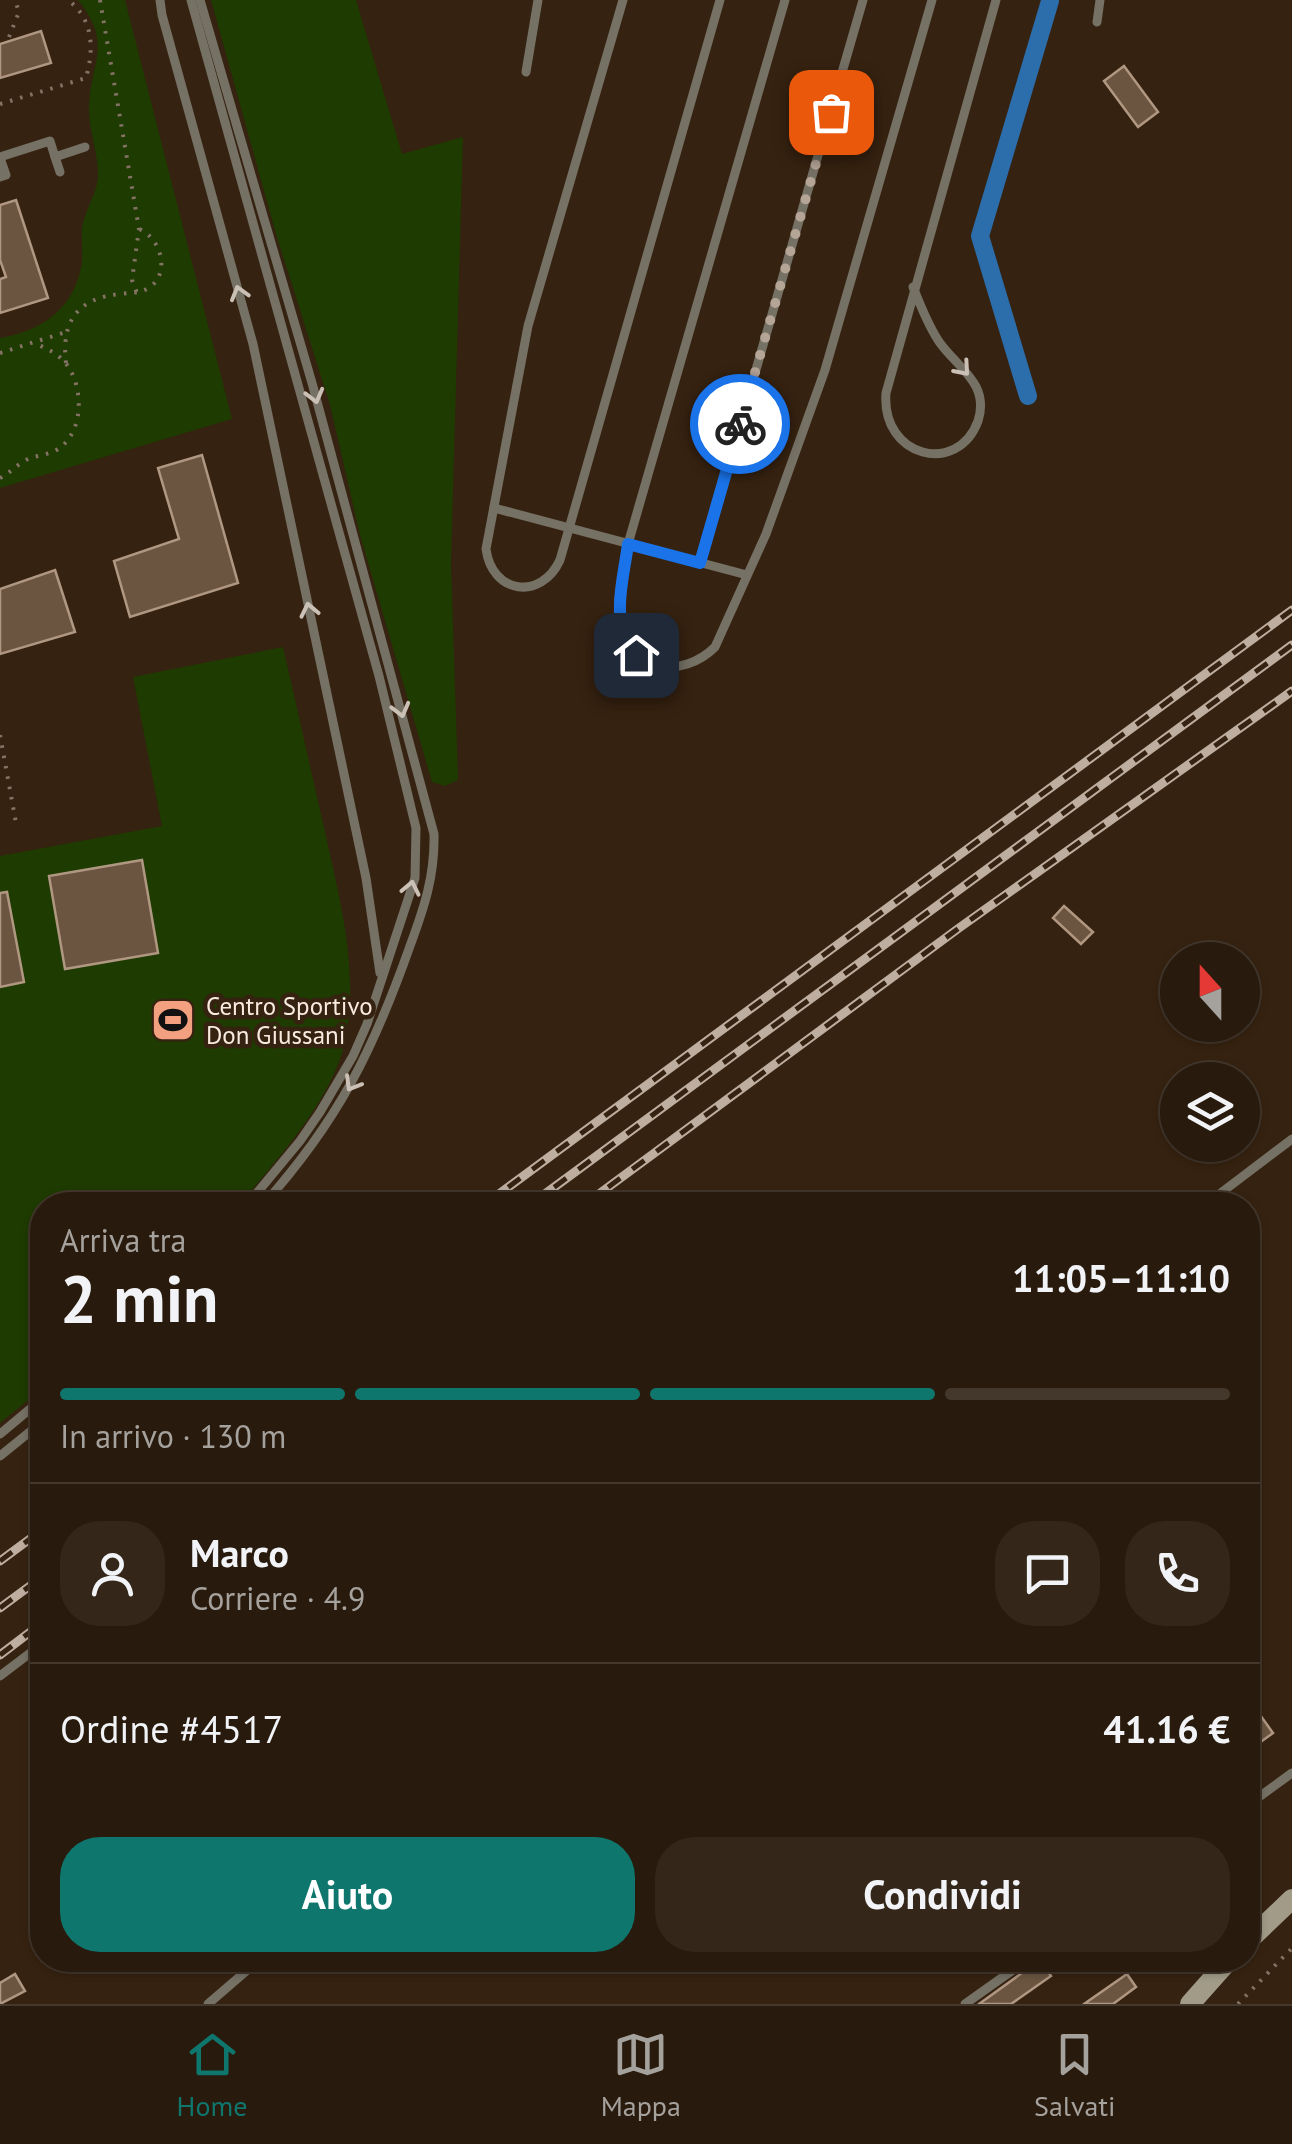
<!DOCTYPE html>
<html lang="it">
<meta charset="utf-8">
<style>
:root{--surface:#281a0c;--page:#34271a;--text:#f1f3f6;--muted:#a5a19d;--line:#44382d;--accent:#0f766e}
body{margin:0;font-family:"PT Sans",sans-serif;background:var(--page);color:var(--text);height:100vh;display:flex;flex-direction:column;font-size:38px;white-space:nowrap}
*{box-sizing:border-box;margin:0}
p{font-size:32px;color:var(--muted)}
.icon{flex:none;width:55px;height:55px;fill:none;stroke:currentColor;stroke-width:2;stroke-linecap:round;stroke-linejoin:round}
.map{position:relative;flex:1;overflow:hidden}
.drawer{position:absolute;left:30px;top:1192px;width:1230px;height:780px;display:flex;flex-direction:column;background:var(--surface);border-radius:40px;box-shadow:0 2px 8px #0004,0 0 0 2px var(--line)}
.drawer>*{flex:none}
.needle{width:65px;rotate:339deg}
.fabs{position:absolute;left:1160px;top:942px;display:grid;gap:20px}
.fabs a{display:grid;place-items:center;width:100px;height:100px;border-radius:50%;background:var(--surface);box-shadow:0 2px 8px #0004,0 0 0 2px var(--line);font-size:50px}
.pin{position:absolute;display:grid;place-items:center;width:85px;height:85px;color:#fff;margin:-42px;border-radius:20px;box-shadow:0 5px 15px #0006}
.courier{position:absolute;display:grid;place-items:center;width:100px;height:100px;margin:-50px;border:8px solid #1a73e8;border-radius:50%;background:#fff;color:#222;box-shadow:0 2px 12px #0007}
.head em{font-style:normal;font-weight:800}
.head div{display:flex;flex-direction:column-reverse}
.head{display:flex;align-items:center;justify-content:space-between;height:170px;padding:0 30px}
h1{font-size:65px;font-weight:800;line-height:75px}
.bar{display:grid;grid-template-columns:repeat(4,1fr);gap:15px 10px;align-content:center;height:120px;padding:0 30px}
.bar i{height:12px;border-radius:8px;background:var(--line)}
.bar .current{background:var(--accent)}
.bar p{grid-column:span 4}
.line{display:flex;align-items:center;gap:25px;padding:0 30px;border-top:2px solid var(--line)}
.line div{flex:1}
.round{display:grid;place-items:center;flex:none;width:105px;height:105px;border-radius:40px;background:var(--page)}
.primary-button{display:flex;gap:20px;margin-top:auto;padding:20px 30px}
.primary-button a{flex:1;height:115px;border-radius:40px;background:var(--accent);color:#fff;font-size:40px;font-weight:800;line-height:115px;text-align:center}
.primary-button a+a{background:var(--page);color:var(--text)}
.tab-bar{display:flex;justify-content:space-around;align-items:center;height:140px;border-top:2px solid var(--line);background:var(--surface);font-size:28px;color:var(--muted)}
.tab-bar a{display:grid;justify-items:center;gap:5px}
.tab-bar .current{color:var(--accent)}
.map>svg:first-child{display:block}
.green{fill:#1e3b01}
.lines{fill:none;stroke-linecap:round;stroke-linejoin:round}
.canal{stroke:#2b6eab;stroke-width:18}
.building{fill:#6b5541;stroke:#b09782;stroke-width:2.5}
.path{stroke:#847364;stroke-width:4;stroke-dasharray:2.5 8;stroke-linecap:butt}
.lane{stroke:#757165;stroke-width:9}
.secondary{stroke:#a19b88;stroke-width:20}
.rail-casing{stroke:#bdaea0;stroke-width:9}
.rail{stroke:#362210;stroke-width:5;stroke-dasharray:15;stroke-linecap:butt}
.oneway{stroke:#cbc0b5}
.done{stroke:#b5a597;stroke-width:10;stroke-dasharray:0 18}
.route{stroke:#1a73e8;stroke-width:12}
.labels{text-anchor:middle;stroke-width:9;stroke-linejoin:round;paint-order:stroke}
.poi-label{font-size:25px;fill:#f9ebe0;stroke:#362210;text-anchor:start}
</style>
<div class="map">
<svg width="1292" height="2004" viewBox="0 0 1292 2004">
<rect width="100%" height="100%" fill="#362210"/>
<g class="green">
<path d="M78,0h47l107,419 -232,69v-150c41,-7 72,-28 81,-70 3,-13 0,-26 1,-39 2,-18 14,-33 16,-51 1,-23 -9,-46 -9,-69 1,-48 25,-64 -11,-109z"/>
<path d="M211,0h145l46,154 61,-17 -12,425 7,218 -13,6 -13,-4 -72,-247 -30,-130 -54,-171z"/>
<path d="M283,647c14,60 27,120 41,180 15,70 37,146 20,219 -14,56 -69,116 -105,159h-197v184l-42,34v-567l162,-30 -29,-149z"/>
</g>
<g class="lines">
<path class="canal" d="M1028,396l-48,-160 70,-235"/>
</g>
<g class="building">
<path d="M41,31l10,32 -51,15v-34z"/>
<path d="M1124,66l34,46 -20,15 -34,-46z"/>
<path d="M16,200l32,98 -48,15v-34l6,-2 -6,-17v-55z"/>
<path d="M202,455l36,128 -108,34 -16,-56 65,-22 -21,-71z"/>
<path d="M55,570l20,62 -75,22v-65z"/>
<path d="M142,860l16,93 -93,16 -16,-93z"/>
<path d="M7,892l17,90 -24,5v-94z"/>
<path d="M1064,906l29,26 -12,12 -28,-26z"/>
<path d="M1248,1698l25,35 -25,18z"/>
<path d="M1040,1960l11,16 -40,28h-32z"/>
<path d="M15,1974l10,17 -25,13v-21z"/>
<path d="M1127,1974l9,13 -23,17h-29z"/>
</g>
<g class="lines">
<g class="path">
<path d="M100,0l39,229 -7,51 5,13"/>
<path d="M9,37l10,-25 -4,-12"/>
<path d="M0,104l86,-26c8,-29 8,-58 -18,-78"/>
<path d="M0,353l66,-21"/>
<path d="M66,363c-5,-42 12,-65 54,-69 12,-2 20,0 30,-7 21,-15 10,-50 -11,-58"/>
<path d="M0,478c9,-4 16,-13 26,-18 12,-6 25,-4 36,-14 22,-19 21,-59 5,-81 -8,-11 -21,-17 -33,-22"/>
<path d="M0,735l16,88"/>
<path d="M1248,1910l16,-12"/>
<path d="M1238,2004l54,-56"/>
</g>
<g class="lane">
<path d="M160,0l2,15 91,329 113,534 14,95"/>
<path d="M191,0l188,676 37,152 -1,50 -48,146 -14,32 -33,56 -20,29 -53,64"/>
<path d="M200,0l112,383 122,451c1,42 -10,74 -24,112 -37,105 -72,175 -147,259"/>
<path d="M623,0l-95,326 -42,223c6,45 55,52 74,11l160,-560"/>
<path d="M785,0l-157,544c-3,24 -12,53 -9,78 6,53 64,57 96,25l51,-113 59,-164 107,-370"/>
<path d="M1097,22l3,-22"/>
<path d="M526,72l12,-72"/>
<path d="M0,157l50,-16 5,16 30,-10"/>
<path d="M55,157l5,15"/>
<path d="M0,158l6,17 -6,2"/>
<path d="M913,287c8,19 15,39 27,56 18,25 50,41 38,78 -20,55 -97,37 -92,-28l110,-393"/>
<path d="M494,508l253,67"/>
<path d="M700,563l163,-563"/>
<path d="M1205,1205l87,-66"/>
<path d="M0,1434l42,-35"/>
<path d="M0,1456l42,-34"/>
<path d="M0,1676l42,-32"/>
<path d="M1248,1805l44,-32"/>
<path d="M208,2004l51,-44"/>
<path d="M965,2004l62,-44"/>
</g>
<g class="secondary">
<path d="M1248,1941l44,-42"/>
<path d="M1190,2004l39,-44"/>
</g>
<g class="rail-casing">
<g id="rail">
<path d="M484,1205l808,-595"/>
<path d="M530,1205l762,-560"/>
<path d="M584,1205l375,-277 333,-237"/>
<path d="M0,1561l42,-31"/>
<path d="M0,1608l42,-31"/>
<path d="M0,1655l42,-32"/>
</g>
</g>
<use href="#rail" class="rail"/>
</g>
<defs><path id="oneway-chevron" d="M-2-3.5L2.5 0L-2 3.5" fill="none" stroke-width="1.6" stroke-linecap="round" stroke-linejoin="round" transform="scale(2.5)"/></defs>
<g class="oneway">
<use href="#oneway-chevron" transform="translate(239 293) rotate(-106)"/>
<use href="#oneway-chevron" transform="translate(963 369) rotate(49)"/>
<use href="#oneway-chevron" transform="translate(315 396) rotate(75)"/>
<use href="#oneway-chevron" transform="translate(309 610) rotate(-102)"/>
<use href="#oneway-chevron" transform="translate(401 710) rotate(75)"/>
<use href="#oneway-chevron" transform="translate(411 888) rotate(-78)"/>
<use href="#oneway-chevron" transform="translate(352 1084) rotate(121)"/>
</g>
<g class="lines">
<path class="done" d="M740,424l91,-312"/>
<path class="route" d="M636,655c-27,-34 -13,-72 -8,-111l72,19 40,-139"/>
</g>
<defs>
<g id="stadium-square" transform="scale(2.25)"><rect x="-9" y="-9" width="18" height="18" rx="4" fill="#f2a080" stroke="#362210"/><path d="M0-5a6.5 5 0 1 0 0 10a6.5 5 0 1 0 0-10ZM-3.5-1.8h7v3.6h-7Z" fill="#111"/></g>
</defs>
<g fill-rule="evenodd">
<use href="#stadium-square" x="173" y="1020"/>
</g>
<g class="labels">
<g class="poi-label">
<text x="206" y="1015">Centro Sportivo<tspan x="206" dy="29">Don Giussani</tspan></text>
</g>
</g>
</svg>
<div class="fabs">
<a><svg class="needle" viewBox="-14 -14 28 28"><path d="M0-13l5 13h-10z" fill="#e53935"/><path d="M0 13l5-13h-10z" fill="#a5a19d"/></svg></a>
<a><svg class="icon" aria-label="layers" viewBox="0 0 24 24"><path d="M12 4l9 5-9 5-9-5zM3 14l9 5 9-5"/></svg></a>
</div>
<div class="pin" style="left:831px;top:112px;background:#ea580c"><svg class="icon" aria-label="bag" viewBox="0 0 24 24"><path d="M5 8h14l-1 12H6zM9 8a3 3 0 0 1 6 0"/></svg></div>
<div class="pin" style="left:636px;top:655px;background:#1f2937"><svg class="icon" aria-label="home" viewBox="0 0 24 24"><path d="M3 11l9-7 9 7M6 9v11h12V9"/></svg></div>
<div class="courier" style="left:740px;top:424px"><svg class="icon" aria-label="bike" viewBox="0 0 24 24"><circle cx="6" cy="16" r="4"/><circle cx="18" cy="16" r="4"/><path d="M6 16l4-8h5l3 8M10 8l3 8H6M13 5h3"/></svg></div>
<section class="drawer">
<div class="head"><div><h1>2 min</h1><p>Arriva tra</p></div><em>11:05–11:10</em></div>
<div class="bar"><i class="current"></i><i class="current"></i><i class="current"></i><i></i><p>In arrivo · 130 m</p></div>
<div class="line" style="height:180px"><a class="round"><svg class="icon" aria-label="person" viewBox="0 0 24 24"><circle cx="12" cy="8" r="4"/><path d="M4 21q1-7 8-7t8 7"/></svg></a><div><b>Marco</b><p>Corriere · 4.9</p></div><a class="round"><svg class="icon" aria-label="chat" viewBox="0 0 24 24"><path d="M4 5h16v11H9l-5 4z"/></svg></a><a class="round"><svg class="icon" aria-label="phone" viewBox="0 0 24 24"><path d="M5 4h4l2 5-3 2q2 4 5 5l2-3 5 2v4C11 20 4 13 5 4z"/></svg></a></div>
<div class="line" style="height:130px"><div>Ordine #4517</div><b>41.16 €</b></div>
<div class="primary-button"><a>Aiuto</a><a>Condividi</a></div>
</section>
</div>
<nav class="tab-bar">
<a class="current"><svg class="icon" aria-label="home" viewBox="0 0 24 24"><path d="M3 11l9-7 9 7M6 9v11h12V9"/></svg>Home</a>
<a><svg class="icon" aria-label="map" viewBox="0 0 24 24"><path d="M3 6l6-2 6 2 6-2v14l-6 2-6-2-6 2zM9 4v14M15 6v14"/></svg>Mappa</a>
<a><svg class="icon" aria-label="saved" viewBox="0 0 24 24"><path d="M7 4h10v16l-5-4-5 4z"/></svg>Salvati</a>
</nav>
